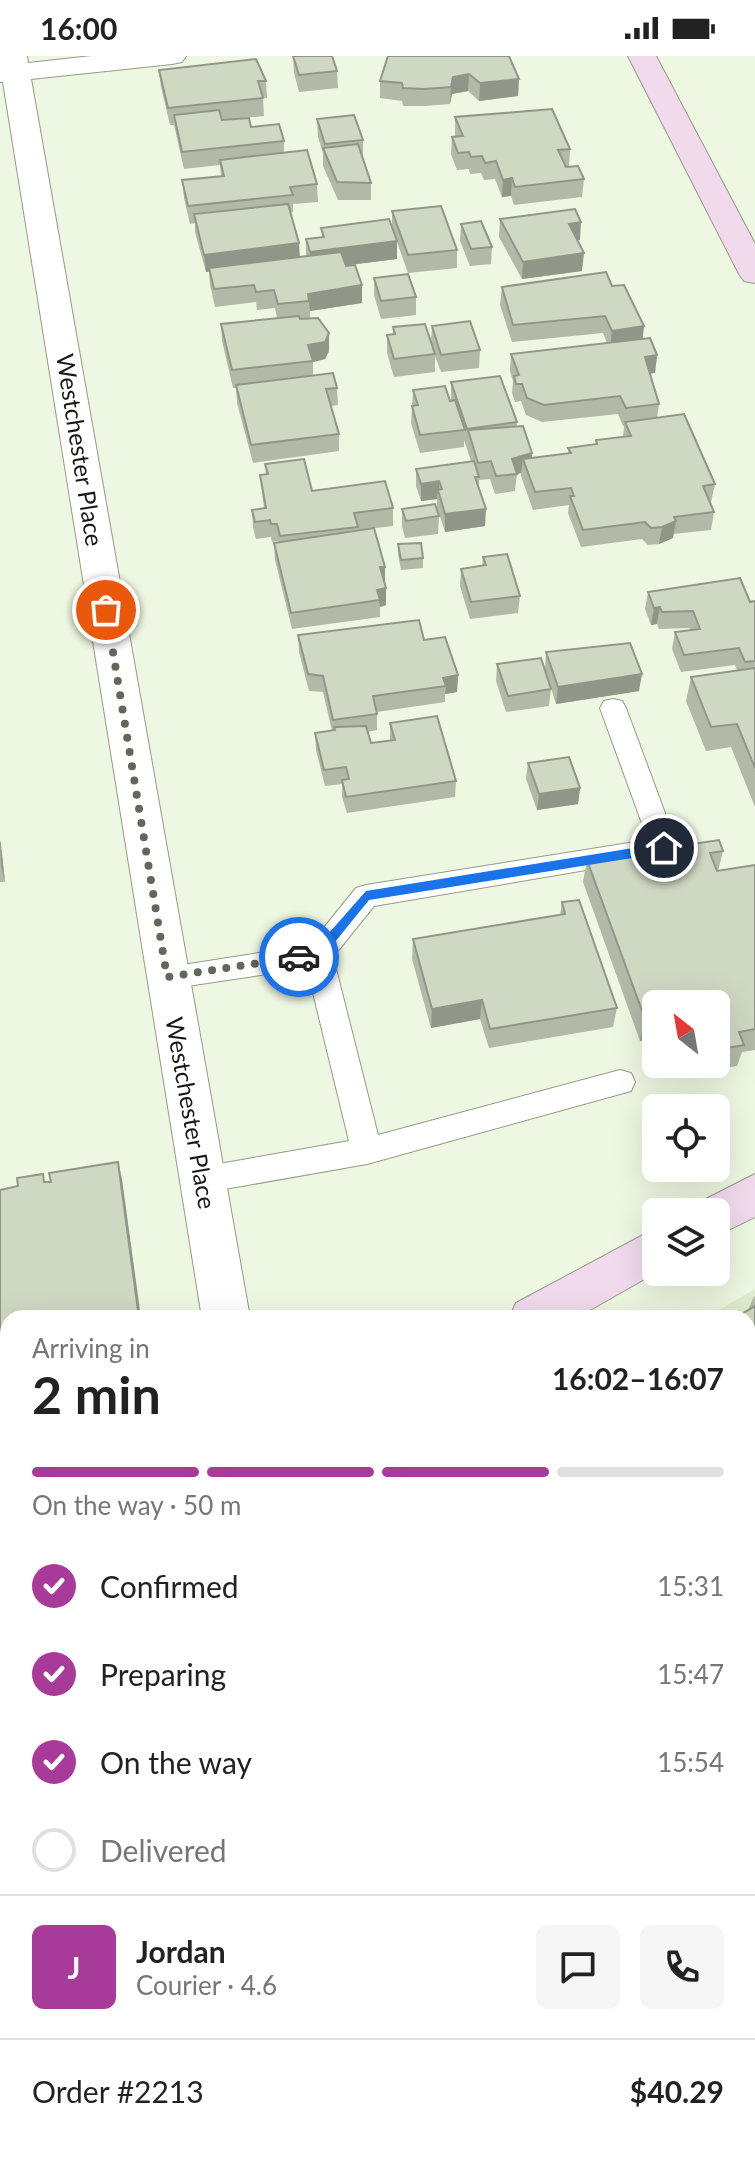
<!DOCTYPE html>
<meta charset="utf-8">
<style>
:root{--surface:#fff;--page:#f6f6f6;--text:#222;--muted:#767676;--line:#e0e0e0;--accent:#a83b99}
body{margin:0;font-family:Lato,sans-serif;background:var(--page);color:var(--text);height:100vh;display:flex;flex-direction:column;font-size:30px;white-space:nowrap}
*{box-sizing:border-box;margin:0}
p{font-size:26px;color:var(--muted)}
.icon{flex:none;width:44px;height:44px;fill:none;stroke:currentColor;stroke-width:2;stroke-linecap:round;stroke-linejoin:round}
.map{position:relative;flex:1;overflow:hidden}
.panel{position:absolute;left:0px;top:1254px;width:756px;height:850px;display:flex;flex-direction:column;background:var(--surface);border-radius:24px 24px 0 0;box-shadow:0 8px 32px #0002}
.panel>*{flex:none}
.needle{width:52px;rotate:329deg}
.buttons{position:absolute;left:642px;top:934px;display:grid;gap:16px}
.buttons a{display:grid;place-items:center;width:88px;height:88px;border-radius:12px;background:var(--surface);box-shadow:0 8px 32px #0002;font-size:40px}
.pin{position:absolute;display:grid;place-items:center;width:68px;height:68px;color:#fff;margin:-34px;border:4px solid #fff;border-radius:50%;box-shadow:0 2px 8px #0007}
.courier{position:absolute;display:grid;place-items:center;width:80px;height:80px;margin:-40px;border:6px solid #1a73e8;border-radius:50%;background:#fff;color:#222;box-shadow:0 2px 10px #0007}
.overview em{font-style:normal;font-weight:700}
.overview div{display:flex;flex-direction:column-reverse}
.overview{display:flex;align-items:center;justify-content:space-between;height:136px;padding:0 32px}
h1{font-size:52px;font-weight:700;line-height:60px}
.bar{display:grid;grid-template-columns:repeat(4,1fr);gap:12px 8px;align-content:center;height:96px;padding:0 32px}
.bar i{height:10px;border-radius:6px;background:var(--line)}
.bar .on{background:var(--accent)}
.bar p{grid-column:span 4}
.line{display:flex;align-items:center;gap:20px;padding:0 32px;border-top:2px solid var(--line)}
.line div{flex:1}
.round{display:grid;place-items:center;flex:none;width:84px;height:84px;border-radius:12px;background:var(--page)}
ol{padding:0 32px;list-style:none}
li{display:flex;align-items:center;gap:24px;height:88px}
li p{margin-inline-start:auto}
li .icon{padding:8px;border-radius:50%;background:var(--accent);color:#fff;stroke-width:4}
li:last-child{color:var(--muted)}
li i{width:44px;height:44px;border:4px solid var(--line);border-radius:50%}
.status{display:flex;justify-content:space-between;align-items:center;height:56px;padding:0 40px;background:var(--surface);direction:ltr}
.status svg{height:22px;fill:currentColor}
.map>svg:first-child{display:block}
.built{fill:#e0eccf}
.lines{fill:none;stroke-linecap:round;stroke-linejoin:round}
.lane-casing{stroke:#949c87;stroke-width:2}
.street-casing{stroke:#949c87;stroke-width:2}
.secondary-casing{stroke:#949c87;stroke-width:2}
.lane{fill:#fff;fill-rule:evenodd}
.street{fill:#fff;fill-rule:evenodd}
.secondary{fill:#f0daec;fill-rule:evenodd}
.wall{fill:#b2baa7}
.shaded-wall{fill:#919788}
.building{fill:#cfd8c2;stroke:#919788;stroke-width:2}
.route{fill:#1a73e8}
.done{stroke:#62675a;stroke-width:8;stroke-dasharray:0 14.4}
.labels{text-anchor:middle;stroke-width:6;stroke-linejoin:round;paint-order:stroke}
.street-label{font-size:24px;fill:#161912;stroke:#fff}
</style>
<div class="status"><b>16:00</b><svg viewBox="0 0 49 12"><path d="M0 12V9h3v3zM5 12V6h3v6zM10 12V3h3v9zM15 12V0h3v12zM26 1h20v11H26zM47 4h2v5h-2z"/></svg></div>
<div class="map">
<svg width="755" height="2103" viewBox="0 0 755 2103">
<rect width="100%" height="100%" fill="#eef7e1"/>
<path class="built" d="M755,1233v770l-7,5v-746h-43z"/>
<g class="lines">
<g class="lane-casing">
<g id="lane">
<path d="M613,643l9,2 4,7 52,140 -4,7 -300,51 -41,51 45,178 242,-65 11,3 4,9 -4,9 -264,73 -165,29 -11,-4 -4,-9 4,-9 11,-4 147,-26 -42,-173 -140,21 -10,-4 -4,-8 4,-8 153,-24 46,-57 10,-3 282,-45 -48,-132 4,-7z"/>
<path d="M755,2043v42l-7,3v-42z"/>
<path d="M685,2096h47l-2,7h-48z"/>
</g>
</g>
<g class="street-casing">
<g id="street">
<path d="M0,0h27l1,7 64,-7h94l-4,6 -10,2 -141,15 219,1239h-48l-199,-1236h-3z"/>
<path d="M637,2096h62l3,7h-62z"/>
</g>
</g>
<g class="secondary-casing">
<g id="secondary">
<path d="M628,0h28l99,188v39l-11,-2 -5,-7z"/>
<path d="M755,1118v43l-39,19v-24h-21l5,-10z"/>
<path d="M656,1172l1,44 -81,46h-67l7,-15z"/>
<path d="M8,1531v53l-8,3v-53z"/>
</g>
</g>
<use href="#lane" class="lane"/>
<use href="#street" class="street"/>
<use href="#secondary" class="secondary"/>
</g>
<g class="wall">
<path d="M293,0l44,15 1,17 -39,4 -5,-19z"/>
<path d="M388,0l131,23 -1,17 -39,5 -11,-10 -16,3 -2,10 -26,2h-21l-1,-5 -22,-3v-17z"/>
<path d="M159,14l107,11 1,17h-4l1,18 -42,4 29,7 33,14v12l33,31 1,18 -25,2v8l-3,1 10,44 6,-1v-17l16,-2 -1,-9 71,-1v-16l65,39v18l-49,5 -11,-31v17l-52,6 17,38 -52,8v7l19,15v18l-4,8 -12,3v13l24,13 1,17 -7,1 8,28v17l-86,12 -16,-60 -1,-15h-3l-11,-47 -1,-17 56,-6 -2,-10 -18,2 -1,-8 -41,5 -5,-22 -1,-13h-3l-11,-40v-9l-5,1 -6,-26 -2,-18 39,-4 -1,-11 -36,4 -10,-44h-4l-9,-38z"/>
<path d="M455,61l115,32 -1,18 15,12 -2,18 -68,8 -3,-9 -9,1 -7,-18 -11,1 -3,-7 -11,1 -1,-5 -12,1 -6,-16 1,-17h3z"/>
<path d="M317,63l46,21v17l8,26v17h-33l-15,-34v-13l-5,-16z"/>
<path d="M500,163l80,21h-3l5,31 -60,8 -23,-42z"/>
<path d="M461,168l31,23 -1,17 -21,2 -10,-25z"/>
<path d="M374,222l42,19v18l-35,4 -7,-24z"/>
<path d="M612,230l32,40 -2,13 15,16 -2,18h-5l9,31 -2,14 58,66 -4,18h-1l4,10 -3,18 -38,4v4l-14,6 -11,1 -6,-6 -61,8 -13,-34 1,-8 -36,5 -12,-34v-3l-4,1 -2,17 -20,3 -5,-15 -11,1v8l6,38 -40,6 -8,-25v-8l-16,2 -5,-15v-17l55,-8 -7,-21v7l-44,6 -9,-30 2,-33 38,11v-19l66,40v4l15,27v5l36,-5v-5l28,-4v-4l27,-3 1,-11h-1l-5,-12 -76,8 -16,-7 -5,-14 -6,1 -3,-9 1,-12 -3,-10 1,-17 96,-11 -4,-10 -91,9 -12,-37 2,-18z"/>
<path d="M432,270l48,24 -1,18 -38,4 -6,-16v16l-41,5 -7,-24v-18l6,-1v-7l38,15z"/>
<path d="M265,408l47,27 81,17v18l-35,4 28,58v17l-6,2v10l-88,12 -17,-69 -1,-17 5,-1 -1,-1 -6,1 -1,-5 -15,2 -3,-12 -1,-17 12,-2 -4,-33h6z"/>
<path d="M402,453l37,7 -1,18 -33,4 -3,-12z"/>
<path d="M398,488l25,14v10l-22,2 -3,-16z"/>
<path d="M483,501l37,39 -2,17 -48,6 -10,-33 1,-17 21,-3z"/>
<path d="M648,536l107,9v206l-24,-60 -25,4 -20,-50 5,-24 46,-7 -2,-5 -54,7 -9,-23 3,-17 15,-2v-2l-31,1 -2,-5 -6,1 -6,-16z"/>
<path d="M298,579l126,5 34,35 -1,17 -12,2v8l-68,10v18l-10,2 4,11 19,-3v-17l66,58 -1,16 -108,16 -5,-16v-13l-17,2 -9,-36 -1,-17 17,-2 -9,-39 -14,-1 -10,-39z"/>
<path d="M546,596l93,39 -83,13 -11,-35z"/>
<path d="M497,608l54,25 -2,17 -43,6 -10,-31z"/>
<path d="M528,707l52,25 -2,16 -41,6 -11,-31z"/>
<path d="M0,784l5,42h-5z"/>
<path d="M723,795l-5,20 37,-6v185l-13,2 -5,14 -60,10 -4,-12h43v-60h-60v44l-3,-10 -13,3 -57,-159 4,-22z"/>
<path d="M562,846l55,106 -4,19 -124,21 -9,-29 -49,9 -19,-69 1,-20 147,-24z"/>
<path d="M755,1240v542l-7,5v-533l5,-12z"/>
</g>
<g class="shaded-wall">
<path d="M469,18l-1,17 -16,3 -2,10 1,-17 2,-10z"/>
<path d="M519,23l-1,17 -39,5 1,-18z"/>
<path d="M512,122l-1,18 -9,1 1,-17z"/>
<path d="M581,166l-1,18 -12,1 1,-17z"/>
<path d="M397,185v18l-86,11 -1,-18z"/>
<path d="M299,187l1,18 -94,11 -2,-17z"/>
<path d="M584,197l-2,18 -60,8 1,-17z"/>
<path d="M362,229v18l-52,8 -2,-17z"/>
<path d="M644,270l-2,18 -32,4 2,-17z"/>
<path d="M329,277v18l-4,8 -12,3 -5,-17z"/>
<path d="M657,299l-2,18 -13,2 3,-18z"/>
<path d="M532,397l-1,17 -8,-11 -2,14 -4,1 -5,-15z"/>
<path d="M439,425v13l-1,-4 -1,9 -16,2v-17z"/>
<path d="M486,453l-1,17 -40,6v-18z"/>
<path d="M676,465l-3,17 -14,6 3,-17z"/>
<path d="M380,511h5v17z"/>
<path d="M386,532v17l-6,2 -3,-17z"/>
<path d="M660,551l-3,17 -6,1 3,-17z"/>
<path d="M642,618l-3,17 -83,13 2,-17z"/>
<path d="M458,619l-1,17 -12,2 1,-8 -3,-8z"/>
<path d="M580,732l-2,16 -41,6 2,-16z"/>
<path d="M0,784l1,4 4,38 -4,-16z"/>
<path d="M482,944l-2,19 -49,9 1,-19z"/>
<path d="M656,961v7l-3,14 -13,3 5,-22z"/>
<path d="M118,1106l4,17 19,139h-2z"/>
<path d="M8,1413v17l-8,5v-18z"/>
<path d="M8,1920v10l-8,5v-10z"/>
<path d="M137,2096h9l-10,7h-10z"/>
</g>
<g class="building">
<path d="M293,0h39l5,15 -38,4z"/>
<path d="M388,0h121l10,23 -39,4 -11,-9 -16,3 -2,10 -27,2 -21,-1 -1,-5 -22,-2z"/>
<path d="M256,3l10,22h-8l5,17 -95,10 -9,-38z"/>
<path d="M552,53l18,40 -12,1 8,17 12,-1 6,13 -69,8 -3,-9 -9,2 -7,-19 -11,2 -3,-7 -11,1 -2,-5 -11,1 -6,-16 11,-1 -8,-19z"/>
<path d="M219,54l3,10 27,-2 2,9 28,-3 5,17 -102,11 -8,-37z"/>
<path d="M354,59l9,25 -38,4 -8,-25z"/>
<path d="M358,88l13,39 -34,-1 -14,-34z"/>
<path d="M307,94l10,34 -27,3 3,8 -105,11 -6,-26 42,-4 -4,-16z"/>
<path d="M288,148l11,39 -95,12 -10,-41z"/>
<path d="M441,150l16,44 -49,5 -16,-44z"/>
<path d="M575,153l6,13 -12,2 15,29 -61,9 -23,-43z"/>
<path d="M389,163l8,22 -87,11 -4,-13 18,-2 -3,-9z"/>
<path d="M481,165l11,26 -21,2 -10,-25z"/>
<path d="M341,196l5,14 9,-1 7,20 -54,9 1,7 -31,3 -4,-14 -18,2 -2,-7 -40,4 -5,-21z"/>
<path d="M606,216l6,14 12,-1 20,41 -32,5 -7,-15 -92,9 -11,-38z"/>
<path d="M408,218l8,23 -35,4 -7,-23z"/>
<path d="M299,260l1,3 18,-1 11,15 -4,9 -17,3 5,16 -81,9 -11,-46z"/>
<path d="M470,265l10,29 -39,5 -9,-29z"/>
<path d="M425,268l10,30 -41,5 -7,-24 8,-1 -2,-7z"/>
<path d="M650,282l7,17 -12,2 14,47 -33,4 -6,-12 -76,9 -17,-7 -5,-14h-6l-2,-8 5,-1 -8,-21z"/>
<path d="M333,317l4,15 -11,1 13,45 -88,11 -15,-60z"/>
<path d="M500,320l17,46 -50,7 -16,-47z"/>
<path d="M445,330l5,15 5,-1 10,30 -45,5 -8,-29 6,-1 -5,-15z"/>
<path d="M684,358l31,70 -12,2 11,26 -40,5 2,4 -14,6 -11,1 -6,-6 -62,8 -13,-34h4l-3,-8 -36,4 -12,-33 48,-6 -3,-5 29,-4 -1,-4 35,-4 -6,-14z"/>
<path d="M523,370l9,27 -20,6 5,15 -21,2 -5,-15 -13,2 -10,-33z"/>
<path d="M304,403l8,32 73,-10 8,27 -39,5 4,14 -78,9 -3,-12h-6l-1,-4 -15,2 -3,-12 14,-2 -6,-33 8,-1 -3,-10z"/>
<path d="M474,405l5,16h-4l11,32 -41,5 -7,-24 4,-1 -3,-8 -18,3 -5,-15z"/>
<path d="M435,448l4,12 -33,5 -4,-12z"/>
<path d="M374,472l11,39h-5l6,21 -9,2 3,10 -89,13 -17,-70z"/>
<path d="M421,487l2,15 -22,2 -3,-16z"/>
<path d="M507,498l13,42 -49,6 -10,-33 25,-4 -3,-8z"/>
<path d="M740,522l10,24 5,-1v60l-10,1 -6,-14 -55,7 -9,-23 25,-3 -7,-18 -31,1 -2,-5 -6,1 -6,-16z"/>
<path d="M419,564l5,20 21,-3 13,38 -15,3 3,8 -73,10 4,18 -44,6 -10,-44 -15,-2 -10,-39z"/>
<path d="M630,587l12,31 -84,13 -12,-35z"/>
<path d="M541,602l10,31 -43,7 -11,-32z"/>
<path d="M755,612v100l-18,-44 -26,3 -20,-50z"/>
<path d="M437,660l19,65 -110,16 -4,-17 7,-1 -3,-12 -22,3 -9,-37 20,-3 -1,-3 32,-1 5,17 24,-3 -5,-17z"/>
<path d="M569,701l11,31 -41,6 -11,-31z"/>
<path d="M719,784l4,11 -13,2 7,18 38,-6v164l-16,3 5,13 -28,5v-46h-60v13l-11,2 -58,-159z"/>
<path d="M579,844l38,108 -127,21 -8,-29 -50,9 -19,-70 152,-25 -3,-12z"/>
<path d="M118,1106l21,156h-131v151l-8,4v-283l18,-4 -1,-8 26,-4 1,8h7l-2,-9z"/>
<path d="M755,1250v225l-7,-9v-204h-13z"/>
<path d="M748,1466l7,9v264l-7,-11z"/>
<path d="M8,1679v241l-8,5v-242z"/>
<path d="M748,1730l7,11v39l-7,5z"/>
<path d="M8,1994v102h129l-11,7h-126v-104z"/>
<path d="M199,2096l3,7h-13z"/>
<path d="M231,2096h120l2,4 -5,3h-113z"/>
<path d="M436,2096h69l3,7h-69z"/>
</g>
<path class="route" d="M664,787l6,5 -6,5 -295,47 -47,58 -23,4 -6,-5 21,-7 52,-59z"/>
<g class="lines">
<path class="done" d="M106,554l61,367 132,-20"/>
</g>
<g class="labels">
<g class="street-label">
<text transform="translate(79 394) rotate(81)" y="8">Westchester Place</text>
<text transform="translate(190 1057) rotate(80)" y="8">Westchester Place</text>
</g>
</g>
</svg>
<div class="buttons">
<a><svg class="needle" viewBox="-14 -14 28 28"><path d="M0-13l5 13h-10z" fill="#e53935"/><path d="M0 13l5-13h-10z" fill="#767676"/></svg></a>
<a><svg class="icon" aria-label="locate" viewBox="0 0 24 24"><circle cx="12" cy="12" r="6"/><path d="M12 2v4M12 18v4M2 12h4M18 12h4"/></svg></a>
<a><svg class="icon" aria-label="layers" viewBox="0 0 24 24"><path d="M12 4l9 5-9 5-9-5zM3 14l9 5 9-5"/></svg></a>
</div>
<div class="pin" style="left:106px;top:554px;background:#ea580c"><svg class="icon" aria-label="bag" viewBox="0 0 24 24"><path d="M5 8h14l-1 12H6zM9 8a3 3 0 0 1 6 0"/></svg></div>
<div class="pin" style="left:664px;top:792px;background:#1f2937"><svg class="icon" aria-label="home" viewBox="0 0 24 24"><path d="M3 11l9-7 9 7M6 9v11h12V9"/></svg></div>
<div class="courier" style="left:299px;top:901px"><svg class="icon" aria-label="car" viewBox="0 0 24 24"><path d="M5 17H2v-5l4-1 3-4h7l3 4 3 1v5h-3M9 17h6M6 11h13"/><circle cx="7" cy="17" r="2"/><circle cx="17" cy="17" r="2"/></svg></div>
<section class="panel">
<div class="overview"><div><h1>2 min</h1><p>Arriving in</p></div><em>16:02–16:07</em></div>
<div class="bar"><i class="on"></i><i class="on"></i><i class="on"></i><i></i><p>On the way · 50 m</p></div>
<ol>
<li><svg class="icon" aria-label="check" viewBox="0 0 24 24"><path d="M5 12l5 5 9-10"/></svg>Confirmed<p>15:31</p></li>
<li><svg class="icon" aria-label="check" viewBox="0 0 24 24"><path d="M5 12l5 5 9-10"/></svg>Preparing<p>15:47</p></li>
<li><svg class="icon" aria-label="check" viewBox="0 0 24 24"><path d="M5 12l5 5 9-10"/></svg>On the way<p>15:54</p></li>
<li><i></i>Delivered</li>
</ol>
<div class="line" style="height:144px"><b class="round" style="background:var(--accent);color:#fff">J</b><div><b>Jordan</b><p>Courier · 4.6</p></div><a class="round"><svg class="icon" aria-label="chat" viewBox="0 0 24 24"><path d="M4 5h16v11H9l-5 4z"/></svg></a><a class="round"><svg class="icon" aria-label="phone" viewBox="0 0 24 24"><path d="M5 4h4l2 5-3 2q2 4 5 5l2-3 5 2v4C11 20 4 13 5 4z"/></svg></a></div>
<div class="line" style="height:104px"><div>Order #2213</div><b>$40.29</b></div>
</section>
</div>
